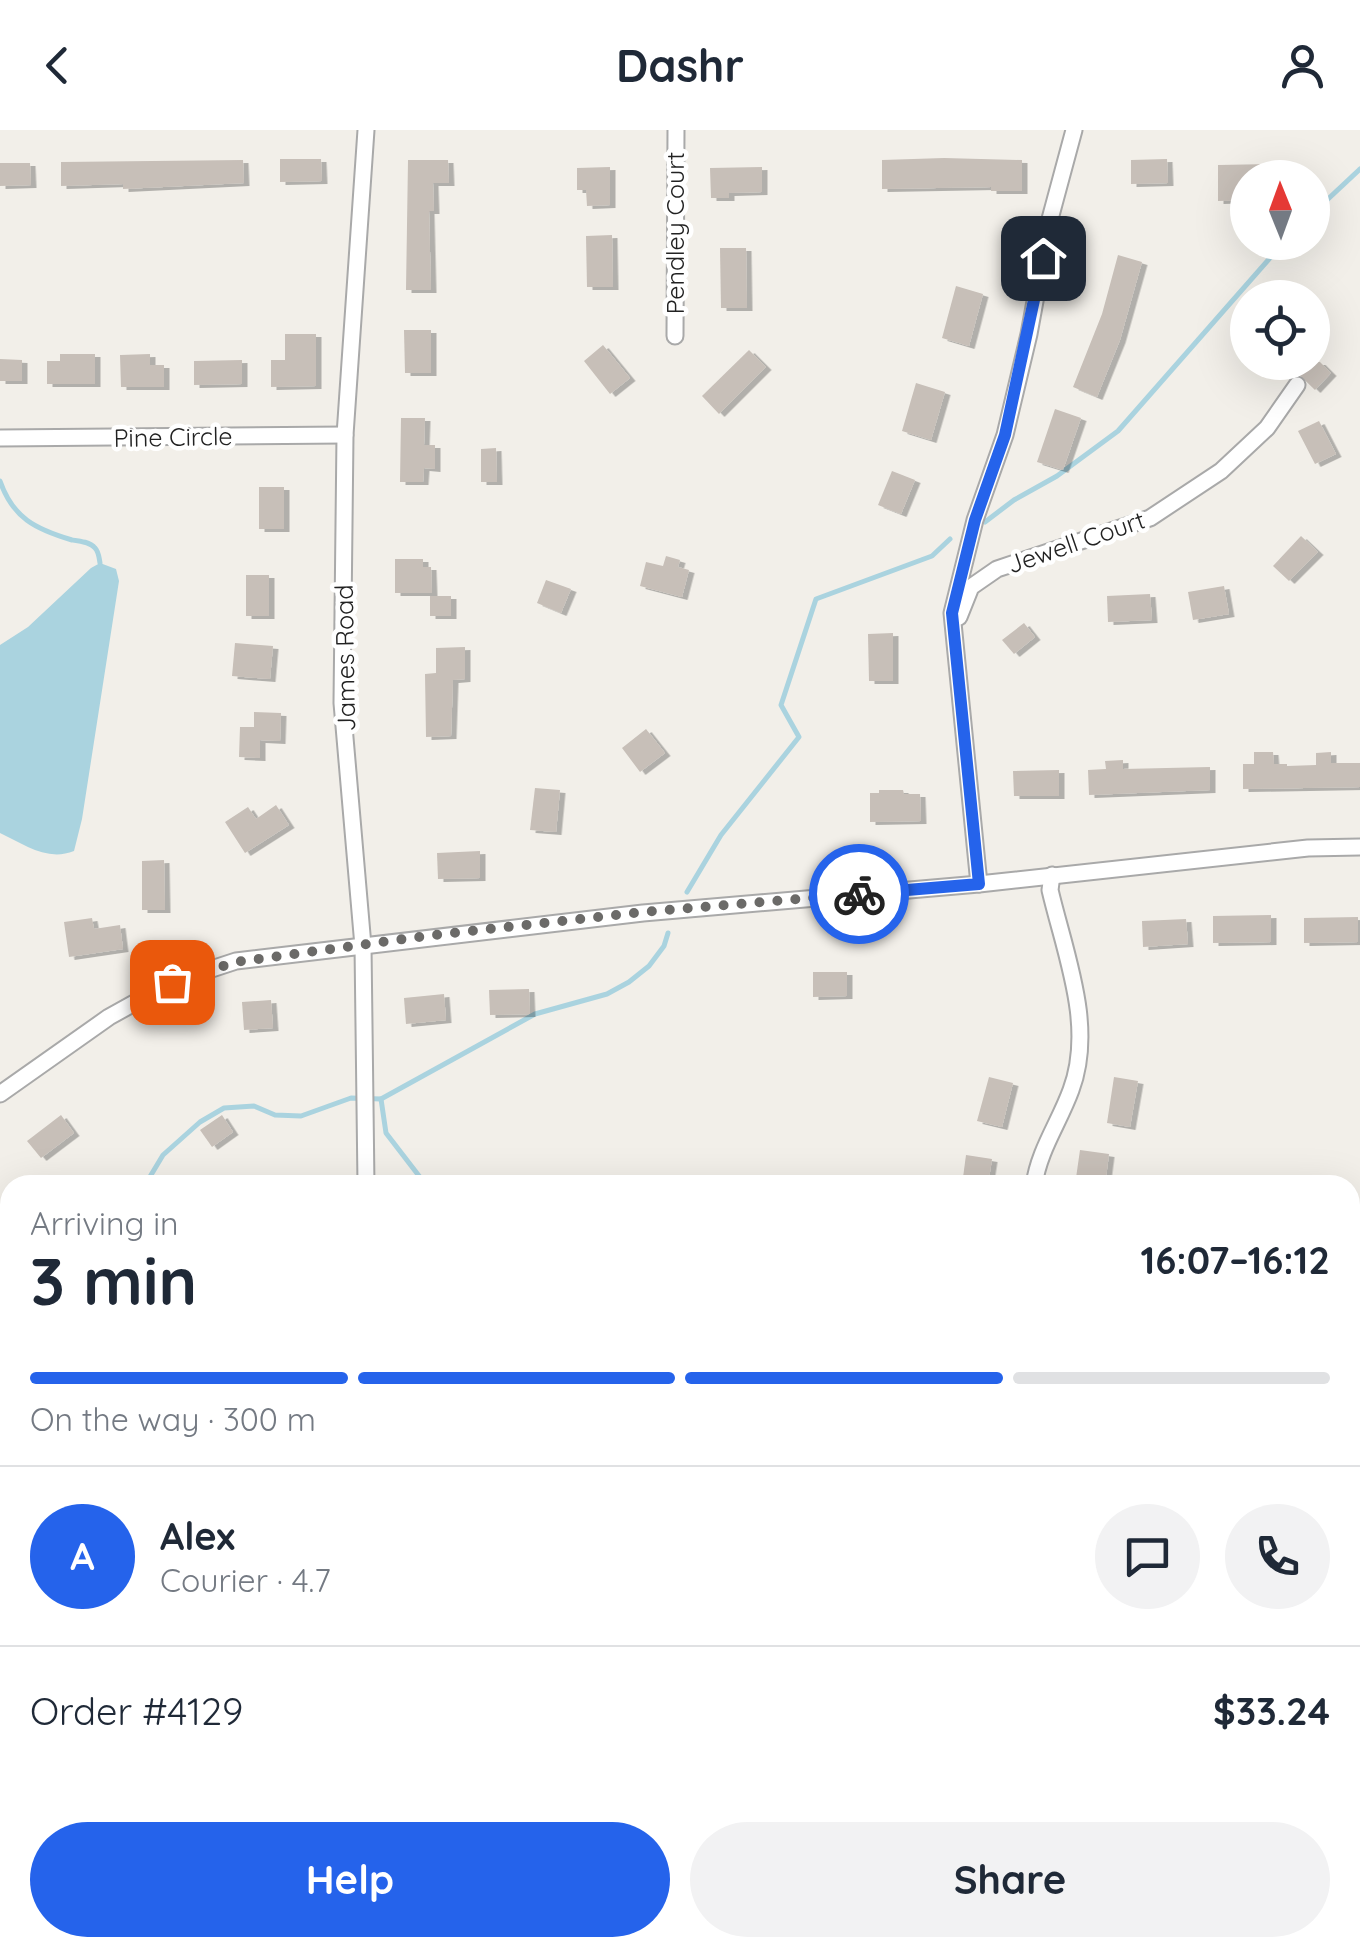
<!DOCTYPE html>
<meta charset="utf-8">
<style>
:root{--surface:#fff;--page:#f2f2f3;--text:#1f2937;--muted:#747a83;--line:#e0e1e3;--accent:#2563eb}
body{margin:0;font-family:Quicksand,sans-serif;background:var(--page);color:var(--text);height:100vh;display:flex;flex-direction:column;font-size:38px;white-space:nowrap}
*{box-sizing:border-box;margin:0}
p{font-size:32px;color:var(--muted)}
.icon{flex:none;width:55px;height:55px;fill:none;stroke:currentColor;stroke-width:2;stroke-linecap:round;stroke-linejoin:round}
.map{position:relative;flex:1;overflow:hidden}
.side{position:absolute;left:0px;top:1045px;width:1360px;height:782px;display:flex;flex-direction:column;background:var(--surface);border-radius:30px 30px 0 0;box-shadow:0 10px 40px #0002}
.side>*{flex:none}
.needle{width:65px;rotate:359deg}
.buttons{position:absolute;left:1230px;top:30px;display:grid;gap:20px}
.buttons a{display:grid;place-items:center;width:100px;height:100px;border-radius:50%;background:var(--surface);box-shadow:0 10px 40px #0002;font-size:50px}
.pin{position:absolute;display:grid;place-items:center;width:85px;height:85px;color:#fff;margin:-42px;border-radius:20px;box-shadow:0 5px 15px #0006}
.courier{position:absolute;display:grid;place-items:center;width:100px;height:100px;margin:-50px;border:8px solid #2563eb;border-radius:50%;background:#fff;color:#222;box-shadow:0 2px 12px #0007}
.head em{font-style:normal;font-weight:800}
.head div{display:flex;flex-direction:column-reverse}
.head{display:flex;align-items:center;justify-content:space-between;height:170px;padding:0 30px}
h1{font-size:65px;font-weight:800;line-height:75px}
.bar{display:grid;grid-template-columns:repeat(4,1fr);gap:15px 10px;align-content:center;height:120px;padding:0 30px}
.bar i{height:12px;border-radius:8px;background:var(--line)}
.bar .on{background:var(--accent)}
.bar p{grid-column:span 4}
.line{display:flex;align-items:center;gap:25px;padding:0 30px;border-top:2px solid var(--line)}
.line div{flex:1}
.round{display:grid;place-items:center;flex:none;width:105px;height:105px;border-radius:52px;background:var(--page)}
.action{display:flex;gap:20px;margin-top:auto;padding:20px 30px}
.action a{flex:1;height:115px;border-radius:60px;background:var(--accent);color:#fff;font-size:40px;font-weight:800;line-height:115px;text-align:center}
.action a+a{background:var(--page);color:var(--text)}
header{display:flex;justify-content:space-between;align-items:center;height:130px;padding:0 30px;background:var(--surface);font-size:45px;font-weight:800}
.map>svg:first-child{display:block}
.water{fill:#aad3df}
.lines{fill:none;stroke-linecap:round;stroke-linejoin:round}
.stream{stroke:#aad3df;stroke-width:5}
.building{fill:#c7bfb8;filter:url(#shadow)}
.minor-casing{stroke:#a9a9a9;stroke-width:19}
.minor{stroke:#fff;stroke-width:15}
.done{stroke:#6b6a68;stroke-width:10;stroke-dasharray:0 18}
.route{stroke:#2563eb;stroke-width:12}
.labels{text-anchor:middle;stroke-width:9;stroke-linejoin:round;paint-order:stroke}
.street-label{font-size:25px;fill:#222;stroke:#fff}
</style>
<header><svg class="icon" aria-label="back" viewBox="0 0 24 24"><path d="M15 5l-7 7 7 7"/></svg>Dashr<svg class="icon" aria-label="person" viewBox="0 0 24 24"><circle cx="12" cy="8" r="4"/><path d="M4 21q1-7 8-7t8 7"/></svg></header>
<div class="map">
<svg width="1360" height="1827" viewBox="0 0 1360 1827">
<defs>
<filter id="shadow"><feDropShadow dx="5.5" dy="3" stdDeviation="0" flood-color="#0004"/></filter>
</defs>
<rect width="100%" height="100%" fill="#f2efe9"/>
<path class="water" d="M100,433l16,6 3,12 -37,238 -8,32c-27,11 -50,-7 -74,-18v-188l28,-18 63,-59z"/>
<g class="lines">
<g class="stream">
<path d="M1312,84l48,-45"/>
<path d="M0,351c13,37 35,48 72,59 8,1 18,2 23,8 4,4 4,10 5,15"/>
<path d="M985,392l29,-22 43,-24 61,-45 166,-189"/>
<path d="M687,762l34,-57 78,-98 -18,-32 35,-106 116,-43 18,-17"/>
<path d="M381,969l5,34 40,52"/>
<path d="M145,1055l18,-30 37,-33 24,-14 30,-2 21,9 26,1 50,-18 30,1 154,-85 72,-20 22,-12 20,-16 15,-20 4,-13"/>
<path d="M0,1338l10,-9"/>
<path d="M1350,1633h10"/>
</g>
</g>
<g class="building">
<path d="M944,28l78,2v31h-31v-4l-109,2v-29z"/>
<path d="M280,29h41l1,22 -42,1z"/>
<path d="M1167,29l1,24 -37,1v-24z"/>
<path d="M243,30l1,23 -121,6v-5l-62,2v-24z"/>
<path d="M408,30h40l1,23h-16l1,28h-5l2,79h-25z"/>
<path d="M0,33h30l1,22 -31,1z"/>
<path d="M1276,34v14h-28v22l-30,1v-36z"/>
<path d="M610,37v38l-23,1 -1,-16h-9v-22z"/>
<path d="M762,37v25l-33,1v5h-18l-1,-30z"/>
<path d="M612,105l1,52h-26l-1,-51z"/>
<path d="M720,118h26l1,60h-26z"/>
<path d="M1118,125l24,7 -22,78 -23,57 -24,-10 29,-73z"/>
<path d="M956,156l27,8 -14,52 -27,-8z"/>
<path d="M404,200h27v43h-26z"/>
<path d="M285,204h31v52l-45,1v-27h14z"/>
<path d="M603,215l27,33 -20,16 -26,-33z"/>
<path d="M749,220l17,17 -47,47 -17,-18z"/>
<path d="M60,224h35v30h-48v-23h13z"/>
<path d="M150,224v11h14v22h-43l-1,-32z"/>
<path d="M0,229l22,1v21h-22z"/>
<path d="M242,230v24l-48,1v-24z"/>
<path d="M1286,232h34l11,11 -16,17z"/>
<path d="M916,253l29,9 -14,48 -29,-9z"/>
<path d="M1055,279l26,9 -18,52 -26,-8z"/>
<path d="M401,288h24l-1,27h11v24l-11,-1 -1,14h-23z"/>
<path d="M1319,291l17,33 -21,10 -17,-33z"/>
<path d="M496,318l1,34h-16v-33z"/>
<path d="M892,341l23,9 -14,34 -23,-9z"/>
<rect x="259" y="357" width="25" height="42"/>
<path d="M1301,406l17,16 -29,29 -16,-15z"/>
<path d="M666,426l14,4 -2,7 11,3 -7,27 -42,-11 6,-24 17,4z"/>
<path d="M395,429h28v8h8l1,26h-37z"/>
<rect x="246" y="445" width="23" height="41"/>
<path d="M546,450l25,9 -10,24 -24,-10z"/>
<path d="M1224,456l5,28 -36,6 -5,-28z"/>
<path d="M1150,464l2,26 -44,2 -1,-26z"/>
<rect x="430" y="466" width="21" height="20"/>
<path d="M1024,493l11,14 -21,17 -12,-14z"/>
<path d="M893,503v48h-24l-1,-47z"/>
<path d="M235,513l38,3 -3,33 -38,-3z"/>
<path d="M465,517v32l-12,1 -2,56 -25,1 -1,-63 11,-1v-25z"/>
<path d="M254,582l27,1 -1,28 -20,-1v18l-21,-1 1,-30h14z"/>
<path d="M646,599l19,24 -25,19 -18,-24z"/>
<path d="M1254,622h19l1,12h13v2l29,-1v-12l15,-1v11h29v24l-117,2v-25h11z"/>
<path d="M1123,630v9l87,-2v23l-121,5 -1,-25 18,-1 -1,-8z"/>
<path d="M1059,640v26h-45l-1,-25z"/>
<path d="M535,658l25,2 -4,42 -26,-2z"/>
<path d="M879,660h24l1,4h16l1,27 -51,1v-29h9z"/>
<path d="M276,675l13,20 -44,28 -20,-31 23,-15 8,12z"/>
<path d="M480,721v27l-42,1 -1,-26z"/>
<path d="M164,730l1,50h-23v-49z"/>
<path d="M1271,785v27l-58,1v-27z"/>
<path d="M1358,787v25l-54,1v-25z"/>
<path d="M92,788l2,11 26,-4 3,24 -54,8 -5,-35z"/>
<path d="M1186,789l2,25 -45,3 -1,-26z"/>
<path d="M813,842h34v24l-34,1z"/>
<path d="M529,859l1,25 -40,1 -1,-25z"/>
<path d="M444,864l2,26 -40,4 -2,-26z"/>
<path d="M271,870l2,28 -29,2 -2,-28z"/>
<path d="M989,947l24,6 -11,44 -25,-6z"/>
<path d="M1114,947l24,4 -8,46 -23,-4z"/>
<path d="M61,985l13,18 -33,25 -14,-17z"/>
<path d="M222,985l11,17 -21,15 -12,-17z"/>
<path d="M1080,1020l29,4 -4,31h-30z"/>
<path d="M966,1025l26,4 -4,26h-26z"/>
</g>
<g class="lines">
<g class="minor-casing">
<g id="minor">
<path d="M675,206l1,-206"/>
<path d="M0,308l345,-3"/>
<path d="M959,487l12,-30 26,-18 153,-51 71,-47 46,-43 30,-43"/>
<path d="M979,754l-27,-271 23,-93 30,-85 24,-101 21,-115 24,-89"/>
<path d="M0,964l109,-77 63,-35 64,-21 407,-48 336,-29 329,-36 52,-1"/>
<path d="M366,1055l-3,-239 -21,-243 3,-268 21,-305"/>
<path d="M1034,1055c5,-35 25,-62 37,-95 24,-64 -6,-136 -21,-200l2,-15"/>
<path d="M0,1563l10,-15"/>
<path d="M0,1667h10"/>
<path d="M359,1818v9"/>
<path d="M1013,1827v-9"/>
</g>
</g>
<use href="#minor" class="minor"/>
</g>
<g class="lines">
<path class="done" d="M172,852l64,-20 190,-26 217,-24 216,-18"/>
<path class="route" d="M859,764l120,-10 -27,-271 23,-93 30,-85 38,-177"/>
</g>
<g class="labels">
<g class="street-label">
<text transform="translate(675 103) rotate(-90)" y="9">Pendley Court</text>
<text transform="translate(173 307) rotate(-1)" y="9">Pine Circle</text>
<text transform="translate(1076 412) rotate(-19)" y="9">Jewell Court</text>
<text transform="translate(345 528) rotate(-91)" y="9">James Road</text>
</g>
</g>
</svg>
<div class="buttons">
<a><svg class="needle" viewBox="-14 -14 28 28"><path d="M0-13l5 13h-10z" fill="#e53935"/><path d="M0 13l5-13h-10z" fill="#747a83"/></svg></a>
<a><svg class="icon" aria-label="locate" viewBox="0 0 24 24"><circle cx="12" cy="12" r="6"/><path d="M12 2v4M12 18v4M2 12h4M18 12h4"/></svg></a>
</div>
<div class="pin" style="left:172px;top:852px;background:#ea580c"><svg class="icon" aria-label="bag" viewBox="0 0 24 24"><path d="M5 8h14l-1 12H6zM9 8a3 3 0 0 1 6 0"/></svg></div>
<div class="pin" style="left:1043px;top:128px;background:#1f2937"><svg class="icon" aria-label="home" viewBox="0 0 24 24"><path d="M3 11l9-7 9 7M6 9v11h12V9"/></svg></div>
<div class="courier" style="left:859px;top:764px"><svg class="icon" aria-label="bike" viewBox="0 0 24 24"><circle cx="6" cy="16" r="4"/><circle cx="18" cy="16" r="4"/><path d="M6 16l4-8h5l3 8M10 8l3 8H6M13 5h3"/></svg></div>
<section class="side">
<div class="head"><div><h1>3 min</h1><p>Arriving in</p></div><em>16:07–16:12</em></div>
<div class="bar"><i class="on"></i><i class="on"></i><i class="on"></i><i></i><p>On the way · 300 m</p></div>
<div class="line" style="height:180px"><b class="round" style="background:var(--accent);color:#fff">A</b><div><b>Alex</b><p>Courier · 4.7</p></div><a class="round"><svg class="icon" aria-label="chat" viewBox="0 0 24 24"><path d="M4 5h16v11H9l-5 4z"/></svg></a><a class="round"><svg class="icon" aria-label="phone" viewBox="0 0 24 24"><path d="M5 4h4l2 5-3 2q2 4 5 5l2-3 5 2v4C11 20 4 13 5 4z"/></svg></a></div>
<div class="line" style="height:130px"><div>Order #4129</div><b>$33.24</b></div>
<div class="action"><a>Help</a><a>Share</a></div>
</section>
</div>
